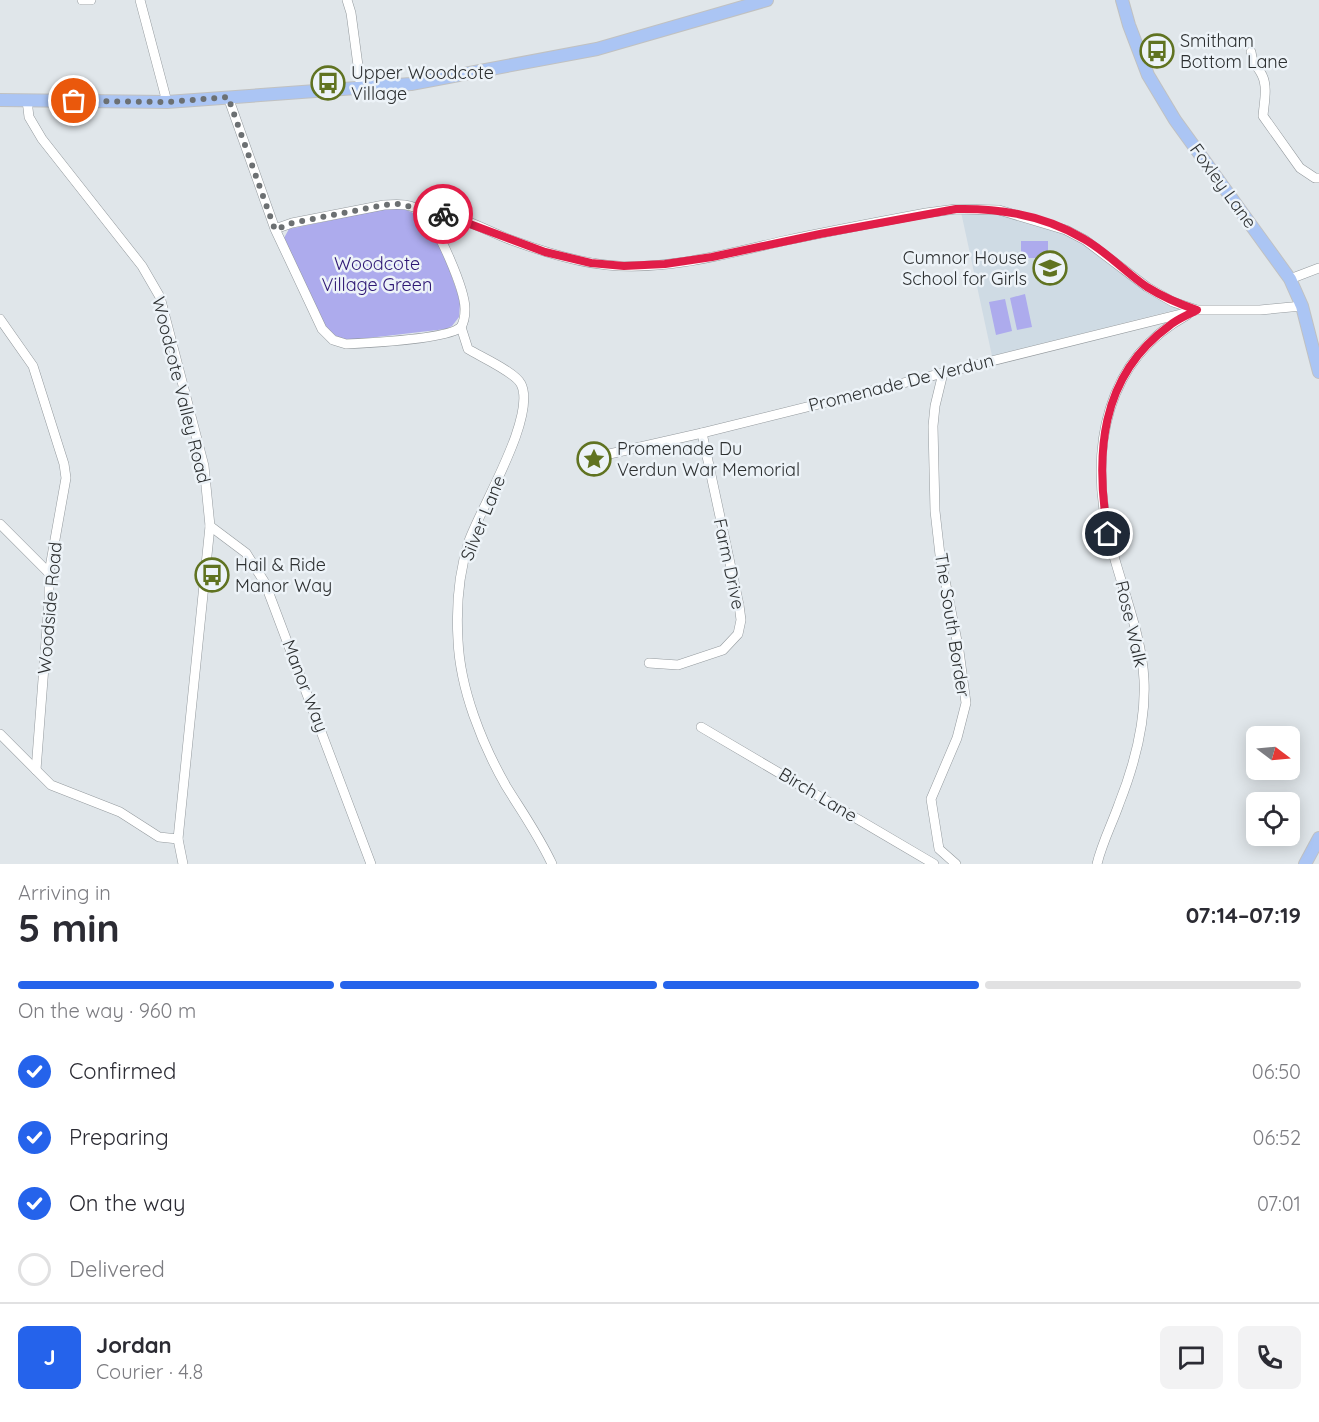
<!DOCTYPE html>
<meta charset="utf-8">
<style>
:root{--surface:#fff;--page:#f2f2f3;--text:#2b2b33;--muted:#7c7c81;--line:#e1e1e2;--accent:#2563eb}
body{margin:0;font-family:Quicksand,sans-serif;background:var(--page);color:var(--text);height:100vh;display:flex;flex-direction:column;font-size:22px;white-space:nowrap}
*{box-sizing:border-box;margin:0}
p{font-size:20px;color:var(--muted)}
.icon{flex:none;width:33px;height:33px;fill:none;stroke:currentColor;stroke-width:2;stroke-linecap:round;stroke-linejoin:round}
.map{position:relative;height:864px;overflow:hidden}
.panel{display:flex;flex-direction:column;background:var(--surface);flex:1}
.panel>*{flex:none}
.needle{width:39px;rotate:106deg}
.buttons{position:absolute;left:1246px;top:726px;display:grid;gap:12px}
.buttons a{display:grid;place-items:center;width:54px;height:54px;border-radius:9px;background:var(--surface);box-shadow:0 3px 15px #0003;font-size:30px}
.pin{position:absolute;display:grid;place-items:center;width:51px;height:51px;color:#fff;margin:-26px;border:3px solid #fff;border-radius:50%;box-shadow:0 2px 6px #0007}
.courier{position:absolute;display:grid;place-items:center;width:60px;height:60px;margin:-30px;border:4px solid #e11d48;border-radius:50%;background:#fff;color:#222;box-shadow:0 2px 8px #0007}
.headline em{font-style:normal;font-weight:700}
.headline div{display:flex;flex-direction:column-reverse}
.headline{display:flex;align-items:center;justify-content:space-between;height:102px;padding:0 18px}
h1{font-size:39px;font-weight:700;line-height:45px}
.bar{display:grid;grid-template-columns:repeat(4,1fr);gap:9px 6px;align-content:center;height:72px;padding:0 18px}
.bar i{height:8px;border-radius:4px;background:var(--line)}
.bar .on{background:var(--accent)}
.bar p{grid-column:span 4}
.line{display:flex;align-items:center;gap:15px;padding:0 18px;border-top:2px solid var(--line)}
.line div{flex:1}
.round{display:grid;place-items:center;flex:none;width:63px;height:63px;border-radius:9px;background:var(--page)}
ol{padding:0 18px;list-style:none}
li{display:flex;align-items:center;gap:18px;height:66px}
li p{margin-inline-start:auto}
li .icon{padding:6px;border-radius:50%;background:var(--accent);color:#fff;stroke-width:4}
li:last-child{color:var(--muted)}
li i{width:33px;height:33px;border:3px solid var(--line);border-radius:50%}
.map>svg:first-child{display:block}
.built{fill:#cfdbe4}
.green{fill:#adabed}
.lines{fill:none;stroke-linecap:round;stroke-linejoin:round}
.minor-casing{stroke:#949a9e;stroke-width:10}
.major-casing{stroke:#c0c1c1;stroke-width:14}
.minor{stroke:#fff;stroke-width:9}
.major{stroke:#abc5f4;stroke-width:12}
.done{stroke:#6c7072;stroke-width:6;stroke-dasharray:0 10.8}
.route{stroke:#e11d48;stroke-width:8}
.labels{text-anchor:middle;stroke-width:5;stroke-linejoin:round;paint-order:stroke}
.poi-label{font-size:18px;fill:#2d3031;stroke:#edf3f8;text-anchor:start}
.street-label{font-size:18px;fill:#2d3031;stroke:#edf3f8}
.park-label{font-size:18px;fill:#2e1774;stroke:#edf3f8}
</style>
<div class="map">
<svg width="1319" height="864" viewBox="0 0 1319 864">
<rect width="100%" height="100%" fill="#e0e6ea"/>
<path class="built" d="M1007,207l60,22 120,78 -195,49 -31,-144z"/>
<g class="green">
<path d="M390,208c44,-3 56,55 68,86l2,10 -1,13 -7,9 -6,3 -95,11c-13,-1 -21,-6 -28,-18l-39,-84 5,-9z"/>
<rect x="1021" y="241" width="27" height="17"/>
<path d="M1025,294l7,33 -15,3 -7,-32z"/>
<path d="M1005,299l7,32 -16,4 -7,-33z"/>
</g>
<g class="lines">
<g class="minor-casing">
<g id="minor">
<path d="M82,0h9"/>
<path d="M140,0l27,102"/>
<path d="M347,0l4,13 10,75"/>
<path d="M1251,52c2,15 6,12 11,23 6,12 2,28 1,41l37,52 15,10h4"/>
<path d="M228,97l47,132 17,-6 92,-18c13,-1 29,-2 39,8 15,13 42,77 42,96 0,7 -1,13 -4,18 -13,12 -94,16 -115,17l-13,-4 -11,-11 -47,-100"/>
<path d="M27,100l2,17 13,22 100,127 18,31 44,169 6,60 -32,313 5,25"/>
<path d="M424,213c32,-2 61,18 90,28 30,11 62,21 93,24 58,6 119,-11 176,-24 47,-10 95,-19 143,-28l30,-4 43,1 67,20 19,10 62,47 26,15 24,8h63l42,-4"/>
<path d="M1290,279l29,-11"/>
<path d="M0,319l33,47 31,98 2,14 -17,95v29l-13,168"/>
<path d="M461,327l7,22c13,8 47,23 53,35 16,32 -40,123 -52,157 -10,31 -13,66 -11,99 2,49 24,104 48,146 16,26 33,50 46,78"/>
<path d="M943,373l-8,33 -2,20 2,85 5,44 19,96 7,52 -9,35 -26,61 8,50 17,15"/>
<path d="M605,455l97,-22 495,-123"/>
<path d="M0,524l49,49"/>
<path d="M210,526l36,27 19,30 106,281"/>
<path d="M649,663l29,2 45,-15 15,-16 3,-14 -2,-15 -37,-172"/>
<path d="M701,727l233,137"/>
<path d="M0,734l51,51 69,27 39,25 19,2"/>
<path d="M1097,864c5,-21 15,-40 22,-60 15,-38 27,-83 25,-124 -2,-47 -26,-101 -36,-147 -18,-85 -3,-173 79,-218"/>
</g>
</g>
<g class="major-casing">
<g id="major">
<path d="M1122,0l7,25 19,50 27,45 115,159 12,27 17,66"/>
<path d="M0,100l167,2 244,-18 186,-35 170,-49"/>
<path d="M1305,864l14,-26"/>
</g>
</g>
<use href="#minor" class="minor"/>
<use href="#major" class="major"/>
</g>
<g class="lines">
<path class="done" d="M74,101l93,1 61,-5 47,133 17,-7 92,-18 14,-1 19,4 7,5 19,1"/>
<path class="route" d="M443,214l102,38 46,11 33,3 41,-2 47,-7 108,-23 136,-25c44,-1 90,7 128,30 23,13 41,33 63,48 16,10 32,17 50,23 -9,5 -20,9 -28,16 -70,51 -74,130 -61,208"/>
</g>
<defs>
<g id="bus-ring" transform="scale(1.725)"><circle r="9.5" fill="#edf3f8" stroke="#607321" stroke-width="1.5"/><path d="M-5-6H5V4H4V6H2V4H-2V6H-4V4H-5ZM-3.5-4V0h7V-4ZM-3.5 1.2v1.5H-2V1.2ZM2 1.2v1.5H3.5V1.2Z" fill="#607321"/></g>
<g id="school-ring" transform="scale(1.725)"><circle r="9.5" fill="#edf3f8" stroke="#607321" stroke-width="1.5"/><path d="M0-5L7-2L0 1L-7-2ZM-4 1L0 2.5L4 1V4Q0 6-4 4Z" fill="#607321"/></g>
<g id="sight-ring" transform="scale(1.725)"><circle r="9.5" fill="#edf3f8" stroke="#607321" stroke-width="1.5"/><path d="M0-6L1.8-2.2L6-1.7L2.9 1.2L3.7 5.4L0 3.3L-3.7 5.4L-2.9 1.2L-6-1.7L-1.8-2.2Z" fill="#607321"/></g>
</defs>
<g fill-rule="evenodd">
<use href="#bus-ring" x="1157" y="51"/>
<use href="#bus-ring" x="328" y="83"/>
<use href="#school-ring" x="1050" y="268"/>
<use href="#sight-ring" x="594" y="459"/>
<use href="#bus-ring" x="212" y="575"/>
</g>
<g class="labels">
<g class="poi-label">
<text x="1180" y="47">Smitham<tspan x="1180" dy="21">Bottom Lane</tspan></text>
<text x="351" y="79">Upper Woodcote<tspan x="351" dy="21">Village</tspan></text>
<text x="1027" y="264" text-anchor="end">Cumnor House<tspan x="1027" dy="21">School for Girls</tspan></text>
<text x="617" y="455">Promenade Du<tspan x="617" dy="21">Verdun War Memorial</tspan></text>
<text x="235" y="571">Hail &amp; Ride<tspan x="235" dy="21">Manor Way</tspan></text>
</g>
<g class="street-label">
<text transform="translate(1223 186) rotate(54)" y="6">Foxley Lane</text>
<text transform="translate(901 383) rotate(-14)" y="6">Promenade De Verdun</text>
<text transform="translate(181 390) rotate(76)" y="6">Woodcote Valley Road</text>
<text transform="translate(483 518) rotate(-68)" y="6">Silver Lane</text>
<text transform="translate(729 564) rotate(78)" y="6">Farm Drive</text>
<text transform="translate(50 608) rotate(-85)" y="6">Woodside Road</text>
<text transform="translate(1131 624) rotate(77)" y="6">Rose Walk</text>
<text transform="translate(952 625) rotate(81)" y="6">The South Border</text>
<text transform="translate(305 686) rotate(69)" y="6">Manor Way</text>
<text transform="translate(818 795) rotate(31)" y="6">Birch Lane</text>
</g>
<g class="park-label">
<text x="377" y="270">Woodcote<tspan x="377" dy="21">Village Green</tspan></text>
</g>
</g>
</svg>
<div class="buttons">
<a><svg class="needle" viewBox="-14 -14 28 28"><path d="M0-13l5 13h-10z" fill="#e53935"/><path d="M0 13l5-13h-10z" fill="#7c7c81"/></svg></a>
<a><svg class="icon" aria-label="locate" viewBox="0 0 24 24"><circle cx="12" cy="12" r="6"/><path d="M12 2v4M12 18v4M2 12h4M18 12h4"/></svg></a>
</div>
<div class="pin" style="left:74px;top:101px;background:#ea580c"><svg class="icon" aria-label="bag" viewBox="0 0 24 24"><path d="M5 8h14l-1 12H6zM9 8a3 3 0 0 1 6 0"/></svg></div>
<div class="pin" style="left:1108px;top:534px;background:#1f2937"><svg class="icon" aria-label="home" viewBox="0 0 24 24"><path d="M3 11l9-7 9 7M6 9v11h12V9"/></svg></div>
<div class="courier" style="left:443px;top:214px"><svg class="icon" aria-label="bike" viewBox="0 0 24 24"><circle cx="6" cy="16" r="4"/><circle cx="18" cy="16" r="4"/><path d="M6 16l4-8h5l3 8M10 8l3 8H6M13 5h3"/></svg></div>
</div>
<section class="panel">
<div class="headline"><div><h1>5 min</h1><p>Arriving in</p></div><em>07:14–07:19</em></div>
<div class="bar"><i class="on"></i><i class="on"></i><i class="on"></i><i></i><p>On the way · 960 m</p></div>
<ol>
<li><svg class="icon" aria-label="check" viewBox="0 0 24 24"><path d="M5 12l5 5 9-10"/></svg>Confirmed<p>06:50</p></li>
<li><svg class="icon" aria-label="check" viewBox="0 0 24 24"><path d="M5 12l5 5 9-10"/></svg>Preparing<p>06:52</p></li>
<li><svg class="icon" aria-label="check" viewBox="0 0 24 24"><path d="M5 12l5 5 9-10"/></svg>On the way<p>07:01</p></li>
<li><i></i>Delivered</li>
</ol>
<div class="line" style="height:108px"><b class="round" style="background:var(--accent);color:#fff">J</b><div><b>Jordan</b><p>Courier · 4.8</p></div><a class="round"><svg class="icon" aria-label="chat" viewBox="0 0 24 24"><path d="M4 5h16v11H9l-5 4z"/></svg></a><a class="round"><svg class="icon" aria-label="phone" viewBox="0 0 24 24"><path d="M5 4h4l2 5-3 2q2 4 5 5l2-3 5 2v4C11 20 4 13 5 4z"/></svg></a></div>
</section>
